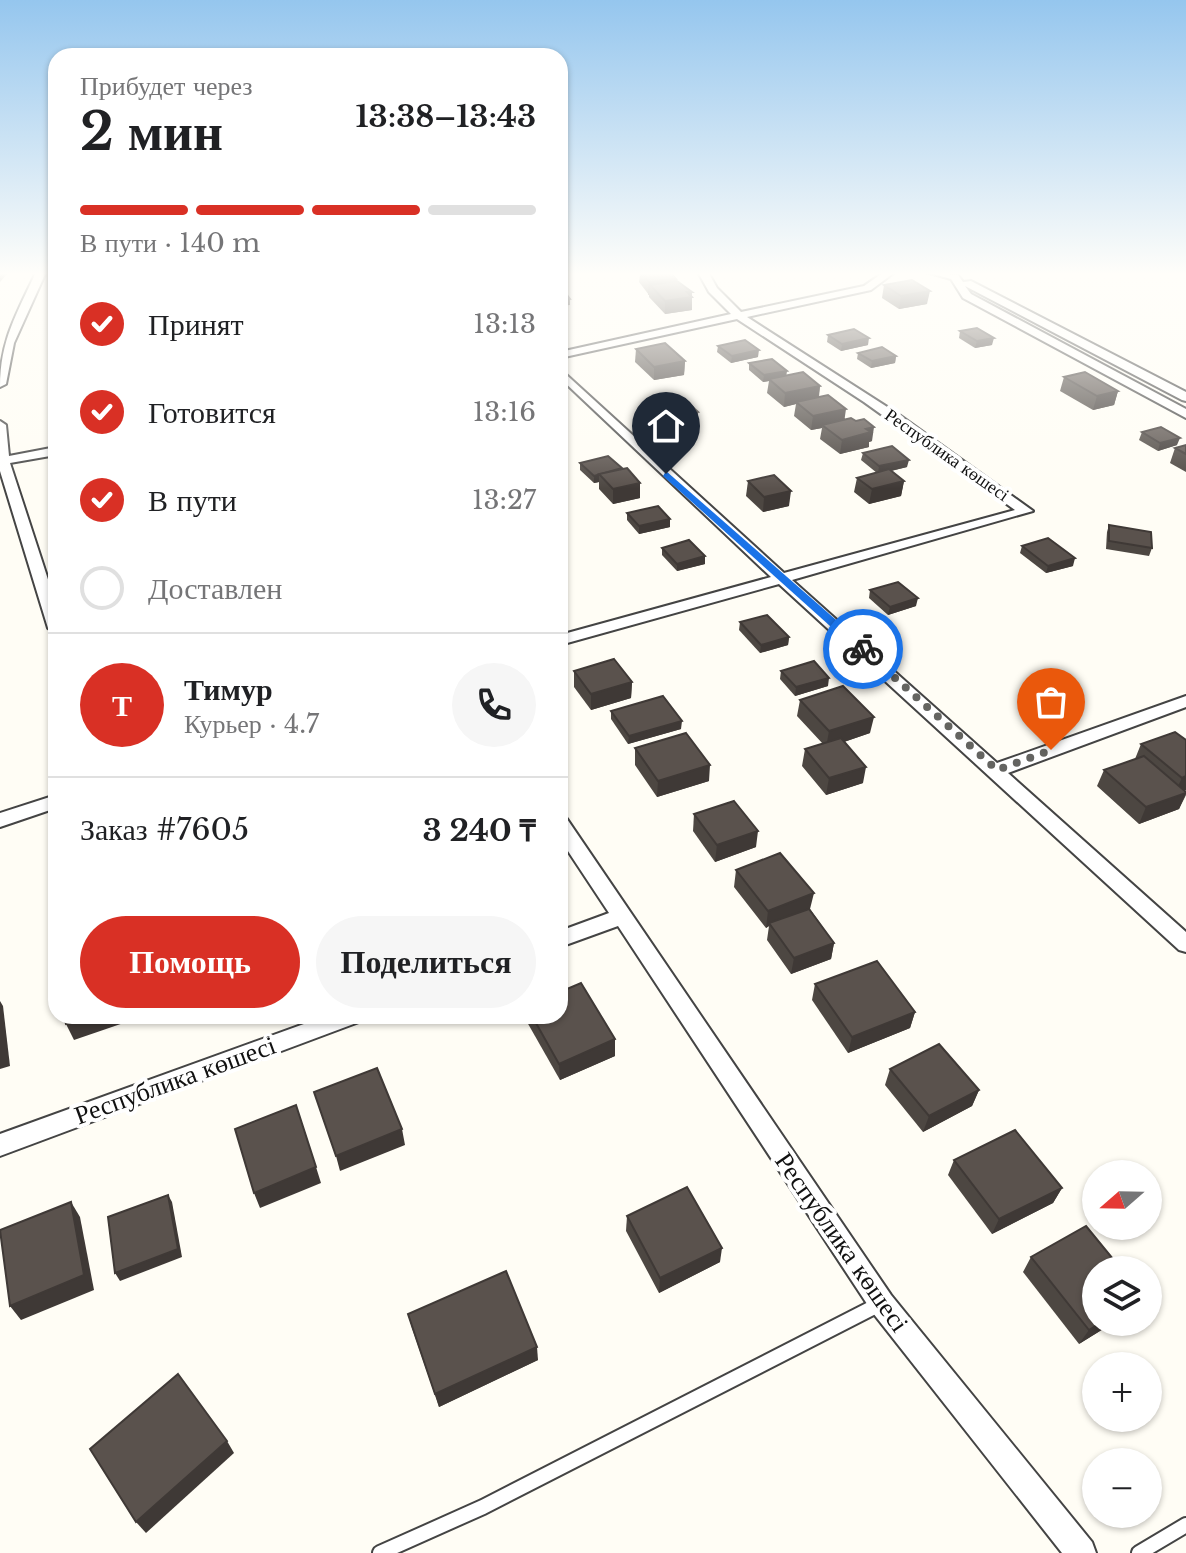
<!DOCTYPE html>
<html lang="ru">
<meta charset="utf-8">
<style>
:root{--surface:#fff;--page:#f6f6f6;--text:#202124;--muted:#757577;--line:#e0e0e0;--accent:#d93025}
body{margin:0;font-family:"Libre Baskerville",serif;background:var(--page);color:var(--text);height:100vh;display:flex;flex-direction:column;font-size:30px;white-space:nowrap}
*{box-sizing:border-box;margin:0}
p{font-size:26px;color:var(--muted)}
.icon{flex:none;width:44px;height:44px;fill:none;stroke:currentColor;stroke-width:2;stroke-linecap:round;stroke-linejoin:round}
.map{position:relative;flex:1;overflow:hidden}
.details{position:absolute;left:48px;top:48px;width:520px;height:976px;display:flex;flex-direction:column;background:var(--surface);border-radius:24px;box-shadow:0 2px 6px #0004}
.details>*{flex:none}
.needle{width:52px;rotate:250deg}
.fabs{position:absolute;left:1082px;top:1160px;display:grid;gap:16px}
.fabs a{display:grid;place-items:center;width:80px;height:80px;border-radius:50%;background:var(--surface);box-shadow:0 2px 6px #0004;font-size:40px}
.pin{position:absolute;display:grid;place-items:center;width:68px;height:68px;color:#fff;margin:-82px -34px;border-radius:50% 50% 50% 0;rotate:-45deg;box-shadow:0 0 8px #0007}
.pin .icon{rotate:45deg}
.courier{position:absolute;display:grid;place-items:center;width:80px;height:80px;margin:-40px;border:6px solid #1a73e8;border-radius:50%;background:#fff;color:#222;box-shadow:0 2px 10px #0007}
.head em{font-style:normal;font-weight:700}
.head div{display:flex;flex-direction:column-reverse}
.head{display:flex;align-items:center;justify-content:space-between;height:136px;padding:0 32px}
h1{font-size:52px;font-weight:700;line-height:60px}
.bar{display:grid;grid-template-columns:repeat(4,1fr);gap:12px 8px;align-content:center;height:96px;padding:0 32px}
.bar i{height:10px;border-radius:6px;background:var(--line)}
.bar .selected{background:var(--accent)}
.bar p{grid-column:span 4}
.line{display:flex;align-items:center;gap:20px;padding:0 32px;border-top:2px solid var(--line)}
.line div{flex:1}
.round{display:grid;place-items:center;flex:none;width:84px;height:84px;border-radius:42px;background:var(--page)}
ol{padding:0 32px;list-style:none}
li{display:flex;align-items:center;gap:24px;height:88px}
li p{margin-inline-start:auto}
li .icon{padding:8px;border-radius:50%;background:var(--accent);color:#fff;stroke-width:4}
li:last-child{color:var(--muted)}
li i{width:44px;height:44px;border:4px solid var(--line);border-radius:50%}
.action{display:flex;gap:16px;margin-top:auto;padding:16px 32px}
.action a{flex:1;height:92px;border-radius:48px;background:var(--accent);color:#fff;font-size:32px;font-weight:700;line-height:92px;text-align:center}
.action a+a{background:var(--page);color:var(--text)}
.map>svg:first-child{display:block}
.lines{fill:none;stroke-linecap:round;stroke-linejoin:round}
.lane-casing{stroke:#444;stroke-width:18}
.street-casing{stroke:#444;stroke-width:4}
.lane{stroke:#fff;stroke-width:14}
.street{fill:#fff;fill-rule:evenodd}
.wall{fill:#4d4742}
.shaded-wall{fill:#3f3936}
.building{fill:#5a524d;stroke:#3f3936;stroke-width:2}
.route{fill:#1a73e8}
.done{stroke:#646461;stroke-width:8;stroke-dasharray:0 14.4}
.labels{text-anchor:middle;stroke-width:8;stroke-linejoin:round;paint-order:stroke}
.far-street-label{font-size:18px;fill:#111;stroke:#fff}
.near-street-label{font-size:26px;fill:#111;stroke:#fff}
</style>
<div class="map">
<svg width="1186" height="1553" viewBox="0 0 1186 1553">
<rect width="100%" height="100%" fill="#fffdf5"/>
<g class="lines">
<g class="lane-casing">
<g id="lane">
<path d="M380,1553l103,-46 395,-202"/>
<path d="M1139,1553l47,-28"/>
</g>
</g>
<g class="street-casing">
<g id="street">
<path d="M36,272h10l-32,71 -8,41 -6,3c0,-47 17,-73 36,-115z"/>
<path d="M698,272h10l9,16 24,24 123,-26 20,-14h11l-24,18 -124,27 148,95 138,99 -241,69 205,183 189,-67v11l-178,66 178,159v20l-7,-2 -400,-366 -219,61v-10l211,-58 -211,-199v-9l224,204 231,-63 -151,-108 -127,-83 -177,39v-6l171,-38 -22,-22z"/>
<path d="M926,272l32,3 5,7 8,-1 215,111v9l-4,-1 -217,-114 6,8 215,115v9l-223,-120 -12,-19z"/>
<path d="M0,421l6,4 3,31 47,-9v8l-46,8 46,141v29l-8,-5 -48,-157z"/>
<path d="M56,795v13l-56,19v-14z"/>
<path d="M560,817l7,2 324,476 201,247 4,11h-34l-189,-240 -255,-387 -58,21v-16l49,-18 -49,-74z"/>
<path d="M326,1016h36l-3,6 -359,134v-22z"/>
</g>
</g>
<use href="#lane" class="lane"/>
<use href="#street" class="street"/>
</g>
<g class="wall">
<path d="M636,272h34l6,9 16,11v18l-27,4 -16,-17v-2l-10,-13 1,-8h-3z"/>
<path d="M884,285l43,19 -28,5 -17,-11z"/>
<path d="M960,331l32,14 -17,3 -16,-10z"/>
<path d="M828,335l40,10 -27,6 -14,-9z"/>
<path d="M718,346l40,11 -27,6 -14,-11z"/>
<path d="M636,349l49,12 -1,14 -30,5 -19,-18z"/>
<path d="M858,353l38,3 -1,7 -24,5 -14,-9z"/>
<path d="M749,363l71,23 -1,11 53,44 -3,1v5l-29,7 -20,-15 2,-11 -11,2 -17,-14 2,-12 -12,3 -17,-14 2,-12 -6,1 -14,-12z"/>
<path d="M1064,377l54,14 -4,14 -21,5 -33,-19z"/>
<path d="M663,407l35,5 -1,7 -24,5 -10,-10z"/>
<path d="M1142,432l35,13 -19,6 -19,-11z"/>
<path d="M1186,445v27l-16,-9 5,-15z"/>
<path d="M863,453l44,14 -16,4 13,10 -3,15 -32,8 -15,-12 3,-14 20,-5 -16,-13z"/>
<path d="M580,463l42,5 18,15v15l-27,6 -14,-15v-7l-5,1 -14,-13z"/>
<path d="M748,481l41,25 -26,6 -17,-16z"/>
<path d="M627,513l43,6v8l-31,7 -12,-14z"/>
<path d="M1109,525l43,23 -3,8 -43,-7 1,-17z"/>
<path d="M1022,546l51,20 -27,7 -26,-20z"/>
<path d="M662,548l43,8v8l-28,7 -15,-16z"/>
<path d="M870,590l46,16 -28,9 -19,-17z"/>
<path d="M740,622l49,15 -1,8 -28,8 -21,-23z"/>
<path d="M574,671l58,11 -1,16 -40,12 -17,-23z"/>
<path d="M781,671l47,15 -33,10 -15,-17z"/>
<path d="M800,700l70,33 -26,9 19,41 -37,12 -24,-29 3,-17 18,-5 -26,-28z"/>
<path d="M611,711l70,18 -53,15 -17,-25z"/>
<path d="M1175,732l11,63 -7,14 -40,15 -42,-38 7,-16 31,-11 6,-15z"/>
<path d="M635,748l74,33 -52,16 -22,-32z"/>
<path d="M694,814l62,33 -41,15 -22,-31z"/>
<path d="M736,870l74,39 24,34 -3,16 -40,15 -24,-34 2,-14 -3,2 -32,-41z"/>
<path d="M815,984l100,28 -5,16 -62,25 -36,-53z"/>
<path d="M527,1016h33l55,23v17l-55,24 -33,-58z"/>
<path d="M890,1069l89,21 -7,16 -49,26 -38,-47z"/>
<path d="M954,1160l108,28 -9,15 -61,31 -44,-59z"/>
<path d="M627,1216l93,46 -61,31 -33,-62z"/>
<path d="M1031,1257l65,13 12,56 -29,18 -56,-72z"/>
<path d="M408,1314l130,46 -99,47 -27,-79z"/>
</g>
<g class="shaded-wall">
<path d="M0,272h6l1,2 -7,8z"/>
<path d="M676,279l-1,13 -25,-7 -1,10h-1l1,-13z"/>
<path d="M930,291l-3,13 -28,5 2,-13z"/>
<path d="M687,292h5v18l-27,4v-13z"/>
<path d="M570,299v6l-10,1v-6z"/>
<path d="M869,338l-1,7 -27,6 1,-7z"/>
<path d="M994,338l-2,7 -17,3 2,-7z"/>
<path d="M759,350l-1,7 -27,6 1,-7z"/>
<path d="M896,356l-1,7 -24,5 1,-7z"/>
<path d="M685,361l-1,14 -30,5v-13z"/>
<path d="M787,371l-1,7 -17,1v2l-6,1 1,-7z"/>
<path d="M820,386l-2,14 -22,2v2l-12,3 1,-14z"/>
<path d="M1118,391l-4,14 -21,5 4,-14z"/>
<path d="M846,409l-2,14 -22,2v3l-11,2 2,-14z"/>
<path d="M698,412l-1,7 -24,5 1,-7z"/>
<path d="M874,427l-2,14 -3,1v5l-29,7 2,-14 24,-11z"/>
<path d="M1180,438l-3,7 -19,6 2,-8z"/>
<path d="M909,460l-2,7 -29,7 1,-8z"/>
<path d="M622,468l-23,6v8l-5,1v-7z"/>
<path d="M904,481l-3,15 -32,8 3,-15z"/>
<path d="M640,483v15l-27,6v-15z"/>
<path d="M791,491l-2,15 -26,6 1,-15z"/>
<path d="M670,519v8l-31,7v-8z"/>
<path d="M705,556v8l-28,7v-7z"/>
<path d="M1075,558l-2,8 -27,7 2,-7z"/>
<path d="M562,589v16h-2v-15z"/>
<path d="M918,598l-2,8 -28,9 2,-8z"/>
<path d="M789,637l-1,8 -28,8 1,-8z"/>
<path d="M829,678l-1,8 -33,10 1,-9z"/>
<path d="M632,682l-1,16 -40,12v-16z"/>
<path d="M874,717l-4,16 -44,15 3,-17z"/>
<path d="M682,721l-1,8 -53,15 1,-8z"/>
<path d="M710,765l-1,16 -52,16 1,-16z"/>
<path d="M866,767l-3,16 -37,12 3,-17z"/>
<path d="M1186,776v14l-12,4 8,-16z"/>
<path d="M1186,793l-7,16 -40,15 7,-17z"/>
<path d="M758,831l-2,16 -41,15 2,-17z"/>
<path d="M814,893l-4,16 -39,16 -2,-2v3l-3,2 2,-17z"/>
<path d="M834,943l-3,16 -40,15 3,-16z"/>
<path d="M0,1001l3,5 7,60 -10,3z"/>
<path d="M915,1012l-5,16 -62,25 4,-16z"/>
<path d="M88,1016h56l-70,24 -8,-16z"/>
<path d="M615,1039v17l-55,24 -1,-16z"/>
<path d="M979,1090l-7,16 -49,26 6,-16z"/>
<path d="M402,1129l3,16 -65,26 -4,-15z"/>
<path d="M316,1167l5,16 -61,25 -6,-15z"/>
<path d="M1062,1188l-9,15 -61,31 7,-15z"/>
<path d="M168,1195l4,7 10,55 -62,24 -5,-8z"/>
<path d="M71,1202l9,15 14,73 -73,30 -11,-14z"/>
<path d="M722,1248l-2,14 -61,31 1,-15z"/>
<path d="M1102,1322h9l-3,4 -29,18 10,-14z"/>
<path d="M537,1347l1,13 -99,47 -4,-13z"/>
<path d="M227,1441l7,12 -88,80 -10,-11z"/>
</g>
<g class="building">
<path d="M641,272h29l6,7 -27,3z"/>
<path d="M912,280l18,11 -29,5 -17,-11z"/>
<path d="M677,281l15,11h-5l5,5 -27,4 -15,-16z"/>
<path d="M563,290l7,9 -10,1v-9z"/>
<path d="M55,312h1v12h-3z"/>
<path d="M977,328l17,10 -17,3 -17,-10z"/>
<path d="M854,329l15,9 -27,6 -14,-9z"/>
<path d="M745,340l14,10 -27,6 -14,-10z"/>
<path d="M665,343l20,18 -31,6 -18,-18z"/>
<path d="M882,347l14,9 -24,5 -14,-8z"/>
<path d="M772,359l15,12 -23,4 -15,-12z"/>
<path d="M803,372l17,14 -35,7 -16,-14z"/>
<path d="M1085,372l33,19 -21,5 -33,-19z"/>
<path d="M828,395l18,14 -33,7 -17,-14z"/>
<path d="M687,402l11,10 -24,5 -11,-10z"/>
<path d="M851,418l5,3 8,-2 10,8 -8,2 5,3 -29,8 -20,-15z"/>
<path d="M1161,427l19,11 -20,5 -18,-11z"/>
<path d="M1186,445v9l-11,-6z"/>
<path d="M892,446l17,14 -30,6 -16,-13z"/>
<path d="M608,456l14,12 -28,8 -14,-13z"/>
<path d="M627,468l13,15 -27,6 -14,-15z"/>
<path d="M889,469l15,12 -32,8 -15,-11z"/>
<path d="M774,475l17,16 -27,6 -16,-16z"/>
<path d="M658,506l12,13 -31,7 -12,-13z"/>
<path d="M1109,525l42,7 1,16 -43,-7z"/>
<path d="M1048,538l27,20 -27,8 -26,-20z"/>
<path d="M689,540l16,16 -28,8 -15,-16z"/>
<path d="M898,582l20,16 -28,9 -20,-17z"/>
<path d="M767,615l22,22 -28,8 -21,-23z"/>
<path d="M614,659l18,23 -41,12 -17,-23z"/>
<path d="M814,661l15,17 -33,9 -15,-16z"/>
<path d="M843,686l31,31 -45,14 -29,-31z"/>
<path d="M663,696l19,25 -53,15 -18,-25z"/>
<path d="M1175,732l11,8v36l-4,2 -41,-34z"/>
<path d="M686,733l24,32 -52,16 -23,-33z"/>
<path d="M841,738l25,29 -37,11 -24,-29z"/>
<path d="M1144,756l42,36v1l-40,14 -42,-37z"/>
<path d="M734,801l24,30 -41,14 -23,-31z"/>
<path d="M780,853l34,40 -46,18 -32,-41z"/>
<path d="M809,909l25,34 -40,15 -25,-35z"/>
<path d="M877,961l38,51 -63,25 -37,-53z"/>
<path d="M581,983l34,56 -56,25 -27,-48h28v-24z"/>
<path d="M64,1016h24l-22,8z"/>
<path d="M939,1044l40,46 -50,26 -39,-47z"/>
<path d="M377,1068l25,61 -66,27 -22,-64z"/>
<path d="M296,1105l20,62 -62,26 -19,-64z"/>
<path d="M1015,1130l47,58 -63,31 -45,-59z"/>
<path d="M687,1187l35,61 -62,30 -33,-62z"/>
<path d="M168,1195l10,54 -63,24 -7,-56z"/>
<path d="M71,1202l13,73 -74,31 -10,-76z"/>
<path d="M1086,1226l36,44h-26v52h6l-13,8 -58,-73z"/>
<path d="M506,1271l31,76 -102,47 -27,-80z"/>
<path d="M178,1374l49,67 -91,81 -46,-73z"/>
</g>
<linearGradient id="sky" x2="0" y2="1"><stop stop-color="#95c6ee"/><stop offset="0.56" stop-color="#fffefa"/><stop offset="1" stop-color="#fffefa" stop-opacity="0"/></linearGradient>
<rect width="1186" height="489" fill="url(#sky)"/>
<path class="route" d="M666,471l201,176v5h-8l-196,-176z"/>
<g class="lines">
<path class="done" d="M863,649l134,121 54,-20"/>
</g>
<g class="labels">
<g class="far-street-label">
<text transform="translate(947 455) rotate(35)" y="6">Республика көшесі</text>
</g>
<g class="near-street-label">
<text transform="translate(175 1080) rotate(-20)" y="9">Республика көшесі</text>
<text transform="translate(842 1242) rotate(55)" y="9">Республика көшесі</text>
</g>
</g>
</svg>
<div class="fabs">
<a><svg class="needle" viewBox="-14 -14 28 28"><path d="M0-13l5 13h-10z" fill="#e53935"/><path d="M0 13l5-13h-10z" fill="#757577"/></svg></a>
<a><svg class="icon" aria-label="layers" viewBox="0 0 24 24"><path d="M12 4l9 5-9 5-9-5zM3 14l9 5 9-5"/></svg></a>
<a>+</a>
<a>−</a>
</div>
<div class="pin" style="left:1051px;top:750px;background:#ea580c"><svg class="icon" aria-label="bag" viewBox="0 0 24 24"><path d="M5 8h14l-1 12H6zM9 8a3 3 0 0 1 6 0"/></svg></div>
<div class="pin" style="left:666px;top:474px;background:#1f2937"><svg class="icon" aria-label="home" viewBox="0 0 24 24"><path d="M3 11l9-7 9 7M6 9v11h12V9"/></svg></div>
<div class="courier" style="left:863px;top:649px"><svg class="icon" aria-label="bike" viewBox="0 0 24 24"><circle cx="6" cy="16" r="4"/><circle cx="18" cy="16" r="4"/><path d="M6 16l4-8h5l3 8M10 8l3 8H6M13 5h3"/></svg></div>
<section class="details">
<div class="head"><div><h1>2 мин</h1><p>Прибудет через</p></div><em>13:38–13:43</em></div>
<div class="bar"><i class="selected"></i><i class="selected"></i><i class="selected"></i><i></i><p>В пути · 140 m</p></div>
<ol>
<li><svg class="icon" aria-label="check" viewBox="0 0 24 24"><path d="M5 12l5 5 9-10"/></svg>Принят<p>13:13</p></li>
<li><svg class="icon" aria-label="check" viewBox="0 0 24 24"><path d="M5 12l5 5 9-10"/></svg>Готовится<p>13:16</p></li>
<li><svg class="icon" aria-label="check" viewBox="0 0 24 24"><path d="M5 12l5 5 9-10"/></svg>В пути<p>13:27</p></li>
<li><i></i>Доставлен</li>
</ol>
<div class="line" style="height:144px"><b class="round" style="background:var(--accent);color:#fff">Т</b><div><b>Тимур</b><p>Курьер · 4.7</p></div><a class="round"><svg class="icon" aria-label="phone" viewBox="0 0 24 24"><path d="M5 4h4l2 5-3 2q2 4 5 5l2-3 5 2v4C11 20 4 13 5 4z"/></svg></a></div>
<div class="line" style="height:104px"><div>Заказ #7605</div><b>3 240 ₸</b></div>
<div class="action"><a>Помощь</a><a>Поделиться</a></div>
</section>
</div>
